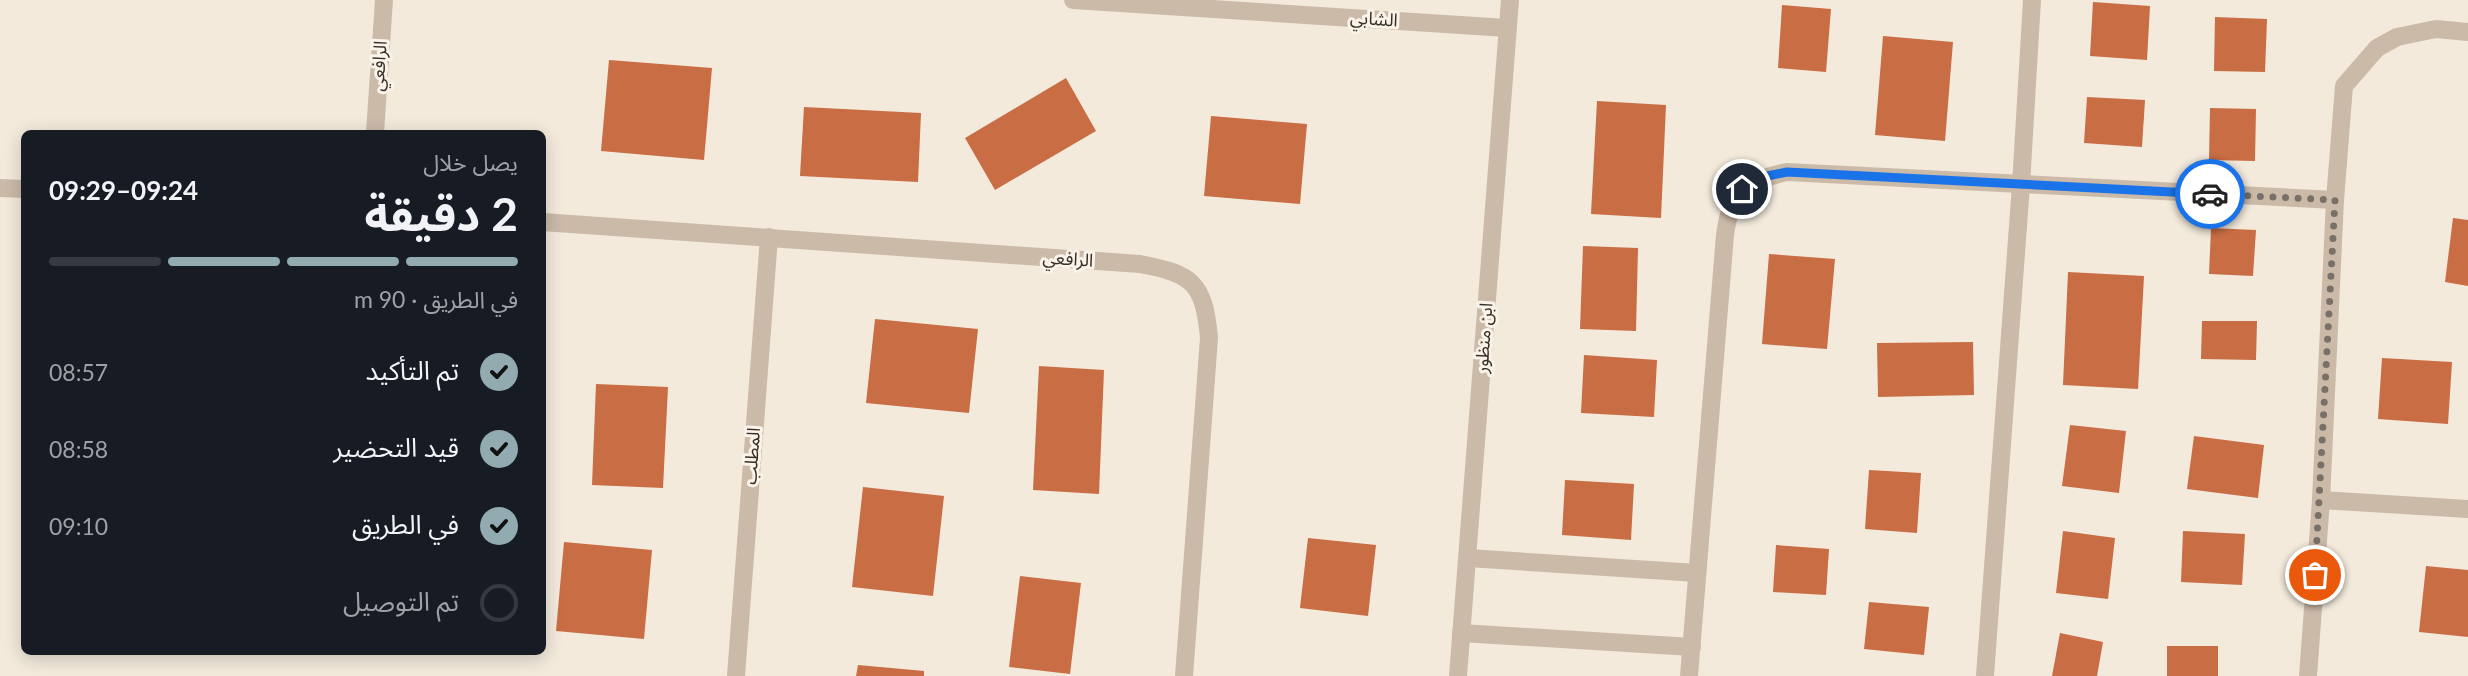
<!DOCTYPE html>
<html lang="ar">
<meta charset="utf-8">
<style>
:root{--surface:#171b24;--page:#242831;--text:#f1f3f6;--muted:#9ea1a6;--line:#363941;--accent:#91abb0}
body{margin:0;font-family:Lato,"Noto Sans Arabic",sans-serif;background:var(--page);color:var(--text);direction:rtl;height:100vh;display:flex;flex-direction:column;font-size:26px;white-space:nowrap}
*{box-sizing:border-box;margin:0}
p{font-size:23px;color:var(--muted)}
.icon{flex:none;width:38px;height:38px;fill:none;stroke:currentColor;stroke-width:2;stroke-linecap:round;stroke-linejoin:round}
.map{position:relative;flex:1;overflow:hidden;direction:ltr}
.drawer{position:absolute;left:21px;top:130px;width:525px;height:525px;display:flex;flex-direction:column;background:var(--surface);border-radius:10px;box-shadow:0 4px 18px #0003;direction:rtl}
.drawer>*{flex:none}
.pin{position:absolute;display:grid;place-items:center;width:60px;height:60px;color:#fff;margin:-30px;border:4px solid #fff;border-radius:50%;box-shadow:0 2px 7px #0007}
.courier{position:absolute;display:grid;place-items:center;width:70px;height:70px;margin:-35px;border:5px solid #1a73e8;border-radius:50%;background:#fff;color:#222;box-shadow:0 2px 9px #0007}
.overview em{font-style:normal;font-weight:700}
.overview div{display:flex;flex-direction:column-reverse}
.overview{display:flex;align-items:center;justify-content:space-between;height:119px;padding:0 28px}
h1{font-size:46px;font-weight:700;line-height:52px}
.bar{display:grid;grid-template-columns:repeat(4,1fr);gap:10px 7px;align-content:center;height:84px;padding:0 28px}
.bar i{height:9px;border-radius:5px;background:var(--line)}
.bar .current{background:var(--accent)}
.bar p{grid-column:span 4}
ol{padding:0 28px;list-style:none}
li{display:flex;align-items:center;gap:21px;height:77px}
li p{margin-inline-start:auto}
li .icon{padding:7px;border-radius:50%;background:var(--accent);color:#111;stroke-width:4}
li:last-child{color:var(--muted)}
li i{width:38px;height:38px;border:4px solid var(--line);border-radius:50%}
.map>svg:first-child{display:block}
.building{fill:#c96d44}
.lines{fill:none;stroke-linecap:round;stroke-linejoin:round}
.street{stroke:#cbbaa8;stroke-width:18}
.done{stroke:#797067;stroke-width:7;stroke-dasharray:0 12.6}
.route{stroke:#1a73e8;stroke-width:9}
.labels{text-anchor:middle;stroke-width:6;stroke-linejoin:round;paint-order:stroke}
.street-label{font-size:18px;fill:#382e28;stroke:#faf3e9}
</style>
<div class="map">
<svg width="2468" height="676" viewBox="0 0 2468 676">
<rect width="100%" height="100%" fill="#f3eadc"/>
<g class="building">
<path d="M2093,2l57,4 -3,54 -57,-4z"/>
<path d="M1782,5l49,4 -5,63 -48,-4z"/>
<path d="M2215,17l52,2 -2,53 -51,-1z"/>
<path d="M1883,36l70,6 -8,99 -70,-6z"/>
<path d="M609,60l103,8 -8,92 -103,-9z"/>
<path d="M1066,78l30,53 -101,59 -30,-52z"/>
<path d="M2087,97l58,3 -3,47 -58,-4z"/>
<path d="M1597,101l69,4 -5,113 -70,-4z"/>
<path d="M804,107l117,6 -3,69 -118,-6z"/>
<path d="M2210,108l46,1 -1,52 -46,-1z"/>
<path d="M1211,116l96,8 -7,80 -96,-8z"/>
<path d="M2453,218l15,2v66l-23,-4z"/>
<path d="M2211,228l45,2 -3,46 -44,-2z"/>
<path d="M1583,246l55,2 -2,83 -56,-2z"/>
<path d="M1769,254l66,5 -8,90 -65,-5z"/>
<path d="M2068,272l76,4 -6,113 -75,-4z"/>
<path d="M875,319l103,10 -9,84 -103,-10z"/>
<path d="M2202,321h55l-1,39 -55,-1z"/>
<path d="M1973,342l1,53 -96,2 -1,-54z"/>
<path d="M1584,355l73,5 -3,57 -73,-4z"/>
<path d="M2382,358l70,4 -4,62 -70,-5z"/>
<path d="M1039,366l65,4 -5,124 -66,-4z"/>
<path d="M596,384l72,3 -5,101 -71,-3z"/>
<path d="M2070,425l56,6 -7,62 -57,-7z"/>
<path d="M2194,436l70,9 -6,53 -71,-9z"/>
<path d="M1869,470l52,3 -4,60 -52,-4z"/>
<path d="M1565,480l69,4 -3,56 -69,-5z"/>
<path d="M863,487l81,9 -11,100 -81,-9z"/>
<path d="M2063,531l52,7 -7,61 -52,-6z"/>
<path d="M2183,531l62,3 -3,51 -61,-3z"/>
<path d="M1308,538l68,7 -8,71 -68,-8z"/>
<path d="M564,542l88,8 -8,89 -88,-8z"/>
<path d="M1776,545l53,4 -3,46 -53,-3z"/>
<path d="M2426,566l42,4v67l-49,-5z"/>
<path d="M1020,576l61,7 -11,91 -61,-7z"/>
<path d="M1869,602l60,5 -5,48 -60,-6z"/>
<path d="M2060,633l43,9 -6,34h-45z"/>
<rect x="2167" y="646" width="51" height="30"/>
<path d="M858,665l66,6v5h-68z"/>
</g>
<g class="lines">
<g class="street">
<path d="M1073,0l434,28"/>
<path d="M375,133l9,-133"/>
<path d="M0,188l24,1"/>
<path d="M542,222l598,42c53,10 64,19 69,74l-25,338"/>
<path d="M2321,500l147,9"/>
<path d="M1468,558l229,15"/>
<path d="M1461,633l231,14"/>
<path d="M736,676l33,-439"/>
<path d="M1458,676l52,-676"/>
<path d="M1689,676l36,-441c6,-44 20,-54 62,-63l548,28"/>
<path d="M1985,676l36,-491 11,-185"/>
<path d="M2308,676l13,-176 14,-300 9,-114 33,-38 20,-11 39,-8 32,3"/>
</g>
</g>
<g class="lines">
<path class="done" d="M2210,194l125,6 -20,375"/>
<path class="route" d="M1742,189l20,-12 25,-5 423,22"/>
</g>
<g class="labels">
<g class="street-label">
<text transform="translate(1374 19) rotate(4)" y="6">الشابي</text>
<text transform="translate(379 66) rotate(-86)" y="6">الرافعي</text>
<text transform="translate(1068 259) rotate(4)" y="6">الرافعي</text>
<text transform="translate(1484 338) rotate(-86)" y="6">ابن منظور</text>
<text transform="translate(752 456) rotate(-86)" y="6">المطلب</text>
</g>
</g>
</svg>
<div class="pin" style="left:2315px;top:575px;background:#ea580c"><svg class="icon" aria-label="bag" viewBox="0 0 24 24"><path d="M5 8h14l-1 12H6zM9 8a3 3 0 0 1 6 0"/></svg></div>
<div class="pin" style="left:1742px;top:189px;background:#1f2937"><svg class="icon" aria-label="home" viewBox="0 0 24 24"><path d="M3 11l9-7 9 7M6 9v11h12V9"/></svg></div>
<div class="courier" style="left:2210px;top:194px"><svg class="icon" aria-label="car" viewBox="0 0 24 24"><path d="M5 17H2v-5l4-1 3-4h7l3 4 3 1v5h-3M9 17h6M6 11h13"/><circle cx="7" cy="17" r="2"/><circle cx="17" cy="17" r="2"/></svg></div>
<section class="drawer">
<div class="overview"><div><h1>2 دقيقة</h1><p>يصل خلال</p></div><em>09:24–09:29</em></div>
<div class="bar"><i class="current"></i><i class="current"></i><i class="current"></i><i></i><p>في الطريق · 90 m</p></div>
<ol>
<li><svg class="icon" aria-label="check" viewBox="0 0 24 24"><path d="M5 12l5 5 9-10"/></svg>تم التأكيد<p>08:57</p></li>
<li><svg class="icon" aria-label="check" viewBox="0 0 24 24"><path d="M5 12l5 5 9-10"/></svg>قيد التحضير<p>08:58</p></li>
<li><svg class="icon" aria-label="check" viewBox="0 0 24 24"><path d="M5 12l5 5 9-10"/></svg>في الطريق<p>09:10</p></li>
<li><i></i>تم التوصيل</li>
</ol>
</section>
</div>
